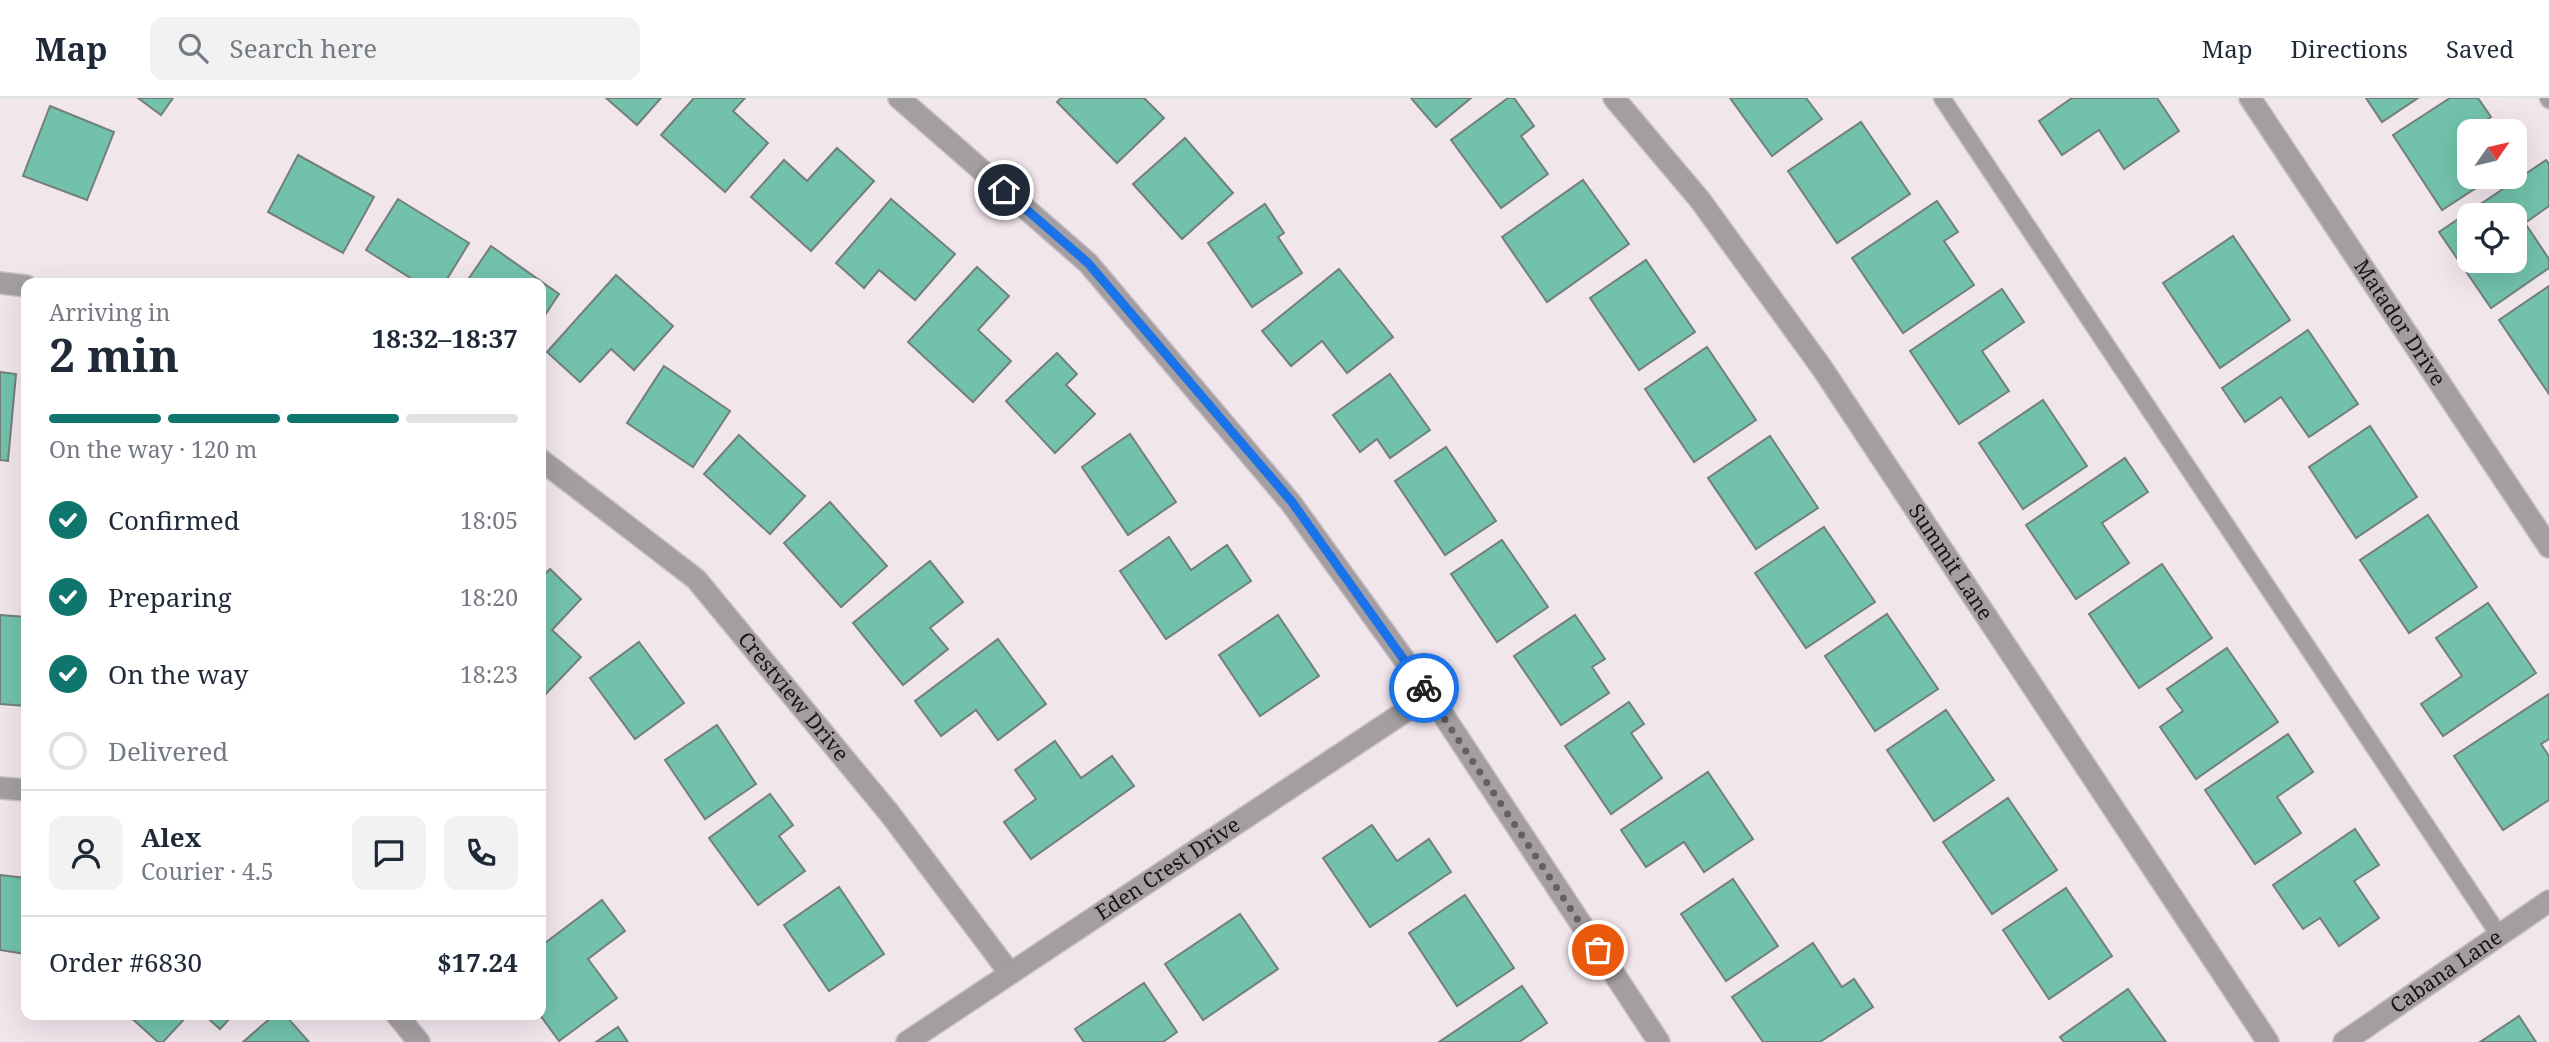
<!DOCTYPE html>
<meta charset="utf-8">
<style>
:root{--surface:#fff;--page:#f2f2f3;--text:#1f2937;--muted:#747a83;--line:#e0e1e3;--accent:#0f766e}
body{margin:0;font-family:"Noto Serif",serif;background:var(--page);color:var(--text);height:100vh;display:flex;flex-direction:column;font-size:26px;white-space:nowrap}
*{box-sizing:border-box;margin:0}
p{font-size:23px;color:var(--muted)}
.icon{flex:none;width:38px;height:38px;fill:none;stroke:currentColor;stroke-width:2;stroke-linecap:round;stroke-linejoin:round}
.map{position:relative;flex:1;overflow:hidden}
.panel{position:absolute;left:21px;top:180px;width:525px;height:742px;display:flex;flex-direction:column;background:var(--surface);border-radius:14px;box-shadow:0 7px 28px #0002}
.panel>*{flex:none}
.needle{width:46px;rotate:56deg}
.tools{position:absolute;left:2457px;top:21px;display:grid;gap:14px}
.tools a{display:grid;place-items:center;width:70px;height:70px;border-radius:14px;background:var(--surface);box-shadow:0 7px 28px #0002;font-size:35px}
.pin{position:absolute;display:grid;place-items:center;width:60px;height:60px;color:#fff;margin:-30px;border:4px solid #fff;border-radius:50%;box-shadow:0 2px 7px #0007}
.courier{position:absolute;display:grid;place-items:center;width:70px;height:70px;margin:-35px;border:5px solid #1a73e8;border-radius:50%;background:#fff;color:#222;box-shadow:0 2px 9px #0007}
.summary em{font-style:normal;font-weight:700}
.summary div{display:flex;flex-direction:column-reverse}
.summary{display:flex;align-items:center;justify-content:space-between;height:119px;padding:0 28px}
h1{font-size:46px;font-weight:700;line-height:52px}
.bar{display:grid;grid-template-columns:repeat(4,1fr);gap:10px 7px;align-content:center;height:84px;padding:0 28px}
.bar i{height:9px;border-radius:5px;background:var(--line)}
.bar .selected{background:var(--accent)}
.bar p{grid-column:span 4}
.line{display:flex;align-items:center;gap:18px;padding:0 28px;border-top:2px solid var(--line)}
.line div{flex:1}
.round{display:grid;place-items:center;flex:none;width:74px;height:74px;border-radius:14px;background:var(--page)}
ol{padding:0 28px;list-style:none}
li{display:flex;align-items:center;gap:21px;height:77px}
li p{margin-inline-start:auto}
li .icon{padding:7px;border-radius:50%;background:var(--accent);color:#fff;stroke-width:4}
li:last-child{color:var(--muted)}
li i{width:38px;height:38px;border:4px solid var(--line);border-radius:50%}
header{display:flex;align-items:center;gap:42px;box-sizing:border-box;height:98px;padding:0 35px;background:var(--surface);border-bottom:2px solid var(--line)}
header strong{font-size:33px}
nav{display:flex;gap:38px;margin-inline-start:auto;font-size:24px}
.search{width:490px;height:63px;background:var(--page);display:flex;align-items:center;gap:18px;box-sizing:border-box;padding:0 24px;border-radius:14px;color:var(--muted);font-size:26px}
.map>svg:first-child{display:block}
.building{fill:#72c2ab;stroke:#737f7b;stroke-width:2;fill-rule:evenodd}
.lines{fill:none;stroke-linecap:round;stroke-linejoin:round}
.lane-casing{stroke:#cbc0c6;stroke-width:19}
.street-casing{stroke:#cbc0c6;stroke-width:24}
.lane{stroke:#a39ea1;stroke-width:16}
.street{stroke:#a39ea1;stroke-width:21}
.done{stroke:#655e62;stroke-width:7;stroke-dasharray:0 12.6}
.route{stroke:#1a73e8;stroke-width:9}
.labels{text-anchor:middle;stroke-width:7;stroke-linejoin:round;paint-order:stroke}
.street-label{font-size:21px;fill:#191517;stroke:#f2e6ed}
</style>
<header>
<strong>Map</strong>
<div class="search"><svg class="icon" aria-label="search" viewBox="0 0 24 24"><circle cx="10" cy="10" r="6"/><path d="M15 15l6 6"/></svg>Search here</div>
<nav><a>Map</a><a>Directions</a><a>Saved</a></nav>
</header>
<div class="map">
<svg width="2549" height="944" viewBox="0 0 2549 944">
<rect width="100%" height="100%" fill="#f2e6ed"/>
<g class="building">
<path d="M138,0h35l-12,17z"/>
<path d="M606,0h55l-24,27z"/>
<path d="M694,0h51l-12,13 35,32 -43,49 -64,-57z"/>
<path d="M1061,0h83l20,20 -47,45 -60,-61z"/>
<path d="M1411,0h60l-35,29z"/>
<path d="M1508,0h6l20,28 -13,10 27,38 -47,34 -50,-68z"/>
<path d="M1730,0h76l16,21 -50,37z"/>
<path d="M2072,0h85l22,33 -55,38 -25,-39 -37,25 -23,-34z"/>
<path d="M2366,0h52l-36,24z"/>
<path d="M2450,0h28l13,19 -14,9 4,5h-12v46h24l-51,33 -49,-75z"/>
<path d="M50,8l64,26 -27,68 -64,-24z"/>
<path d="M1861,24l49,72 -73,49 -49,-72z"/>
<path d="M1185,40l48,55 -51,46 -49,-55z"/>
<path d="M837,50l37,33 -63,70 -60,-54 33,-37 23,21z"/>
<path d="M298,57l76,42 -31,56 -75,-41z"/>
<path d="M2546,62l3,4v42l-24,17 24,36v9l-58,40 -52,-76zM2469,117h46v46h-46z"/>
<path d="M1583,82l46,64 -82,58 -45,-65z"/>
<path d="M398,101l71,44 -25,41h-24l-54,-34z"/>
<path d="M891,101l64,55 -40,46 -36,-30 -15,18 -28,-25z"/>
<path d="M1937,103l21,31 -14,9 30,44 -71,48 -51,-75z"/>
<path d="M1265,106l19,29 -6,4 24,36 -50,34 -44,-64z"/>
<path d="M2233,138l57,84 -70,48 -57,-85z"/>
<path d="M491,148l68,48 -18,27v-37h-76z"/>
<path d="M1646,162l49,72 -56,38 -49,-72z"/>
<path d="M977,169l32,29 -31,34 33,31 -38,41 -65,-60z"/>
<path d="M1339,171l54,68 -46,36 -25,-32 -31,25 -29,-35z"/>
<path d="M616,177l57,51 -39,44 -23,-21 -31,33 -33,-30z"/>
<path d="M2549,188v108l-50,-74z"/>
<path d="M2002,191l22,33 -42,29 27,40 -50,33 -49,-73z"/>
<path d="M2308,232l50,74 -49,33 -28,-40 -36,25 -23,-34z"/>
<path d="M1707,249l49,73 -62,42 -49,-73z"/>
<path d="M1057,255l20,21 -11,11 29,29 -40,39 -49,-52z"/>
<path d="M664,268l66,45 -37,56 -66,-44z"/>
<path d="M0,274l16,2 -8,87 -8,-1z"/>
<path d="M1390,276l40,56 -40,28 -13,-19 -17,13 -27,-37z"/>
<path d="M2043,302l44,66 -64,43 -44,-66z"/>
<path d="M2370,328l47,71 -61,41 -47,-71z"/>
<path d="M1130,336l46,68 -48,33 -46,-68z"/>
<path d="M739,337l66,61 -35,38 -66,-60z"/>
<path d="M1770,338l48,72 -62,41 -48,-71z"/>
<path d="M1446,349l50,74 -51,34 -50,-74z"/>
<path d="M2125,360l23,34 -46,31 27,40 -53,36 -50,-74z"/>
<path d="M830,404l57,64 -46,41 -57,-64z"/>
<path d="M2428,417l49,72 -68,46 -49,-73z"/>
<path d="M1824,429l51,75 -69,46 -51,-75z"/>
<path d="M1169,439l22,33 36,-25 24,36 -85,58 -46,-68z"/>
<path d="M1502,442l46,67 -51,35 -46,-68z"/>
<path d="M930,463l33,41 -33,26 18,21 -45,36 -50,-62z"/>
<path d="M2162,466l50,74 -73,50 -50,-74z"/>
<path d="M550,471l31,30 -29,31 29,27 -40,42v-121z"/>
<path d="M2488,505l48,70 -93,63 -22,-32 41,-28 -26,-38z"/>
<path d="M1887,516l51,75 -63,42 -50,-75z"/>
<path d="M0,517l26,2v89l-26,-2z"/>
<path d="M1278,517l41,61 -59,40 -41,-61z"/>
<path d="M1575,517l30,44 -13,8 17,26 -48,32 -47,-69z"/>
<path d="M998,541l48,65 -48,36 -22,-30 -35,26 -26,-35z"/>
<path d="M639,544l45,61 -49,36 -45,-61z"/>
<path d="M2227,550l51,74 -82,57 -36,-52 23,-16 -16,-22z"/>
<path d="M2549,596v45l-8,5 8,12v44l-46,30 -49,-74z"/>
<path d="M1629,604l15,22 -13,9 31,45 -51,36 -46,-68z"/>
<path d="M1946,612l48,70 -60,41 -47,-71z"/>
<path d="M717,627l39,59 -51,35 -40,-59z"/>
<path d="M2288,636l25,38 -36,25 24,36 -46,31 -50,-74z"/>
<path d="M1055,643l26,37 31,-22 22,30 -103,73 -27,-37 32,-23 -21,-29z"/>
<path d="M1708,674l45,67 -49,33 -20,-30 -38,25 -25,-37z"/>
<path d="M770,696l23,31 -14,11 26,35 -47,34 -49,-67z"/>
<path d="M2008,700l49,72 -65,44 -49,-72z"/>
<path d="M1372,727l25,36 32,-22 22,33 -81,55 -47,-69z"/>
<path d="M2355,731l24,36 -25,16 25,37 -40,28 -19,-28 -17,11 -30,-44z"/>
<path d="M0,777l26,3v76l-26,-4z"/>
<path d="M1733,781l45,67 -52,35 -45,-67z"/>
<path d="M839,789l45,67 -55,37 -45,-66z"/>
<path d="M2066,790l46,68 -63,43 -46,-69z"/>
<path d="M1465,797l49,73 -57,38 -48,-73z"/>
<path d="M602,802l23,31 -37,28 29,39 -58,43 -19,-26 1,-69z"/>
<path d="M1240,816l38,55 -75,51 -38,-56z"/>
<path d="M1813,845l29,44 12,-8 19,28 -53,35h-57l-31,-45z"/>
<path d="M1144,885l33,49 -14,10h-79l-9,-13z"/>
<path d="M1522,888l25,37 -28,19h-80z"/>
<path d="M2128,891l38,53h-102l-4,-5z"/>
<path d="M128,917h60l-25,27h-5z"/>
<path d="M204,917h29l-13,14z"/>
<path d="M274,917h11l24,27h-66z"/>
<path d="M2519,918l17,26h-56z"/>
<path d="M618,929l10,15h-32z"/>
</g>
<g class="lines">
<g class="lane-casing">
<g id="lane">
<path d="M1942,0l557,837"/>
<path d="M2548,0l1,2"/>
</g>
</g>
<g class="street-casing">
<g id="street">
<path d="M899,0l189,165 203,240 139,192 229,347"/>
<path id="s1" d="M1614,0l86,102 122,168 446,674"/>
<path id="s2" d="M2250,0l299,449"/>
<path d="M0,185l26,3"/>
<path id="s3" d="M541,362l155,119 194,235 119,158"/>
<path d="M0,690l26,2"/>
<path d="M397,917l22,27"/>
<path id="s4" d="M907,944l523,-347"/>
<path id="s5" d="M2344,944l205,-141"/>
</g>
</g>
<use href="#lane" class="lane"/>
<use href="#street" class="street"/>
</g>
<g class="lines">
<path class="done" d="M1424,590l174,262"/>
<path class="route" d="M1004,92l84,73 204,239 132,186"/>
</g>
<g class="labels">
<g class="street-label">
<text dy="7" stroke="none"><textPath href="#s2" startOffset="270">Matador Drive</textPath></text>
<text dy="7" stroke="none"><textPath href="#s1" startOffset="574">Summit Lane</textPath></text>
<text dy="7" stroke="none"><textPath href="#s3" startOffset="348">Crestview Drive</textPath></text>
<text dy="7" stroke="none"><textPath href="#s4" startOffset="313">Eden Crest Drive</textPath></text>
<text dy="7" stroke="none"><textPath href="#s5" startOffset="124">Cabana Lane</textPath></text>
</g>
</g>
</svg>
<div class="tools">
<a><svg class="needle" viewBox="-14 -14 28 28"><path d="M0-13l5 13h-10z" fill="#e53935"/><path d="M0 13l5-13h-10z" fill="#747a83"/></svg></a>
<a><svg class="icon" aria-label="locate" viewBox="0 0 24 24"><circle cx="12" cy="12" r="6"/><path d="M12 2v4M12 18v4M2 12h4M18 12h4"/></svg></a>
</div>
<div class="pin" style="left:1598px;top:852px;background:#ea580c"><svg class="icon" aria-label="bag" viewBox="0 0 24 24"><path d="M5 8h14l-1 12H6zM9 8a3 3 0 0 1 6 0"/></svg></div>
<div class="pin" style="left:1004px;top:92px;background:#1f2937"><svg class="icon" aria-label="home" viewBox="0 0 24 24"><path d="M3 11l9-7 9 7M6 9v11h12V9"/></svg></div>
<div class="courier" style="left:1424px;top:590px"><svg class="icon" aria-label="bike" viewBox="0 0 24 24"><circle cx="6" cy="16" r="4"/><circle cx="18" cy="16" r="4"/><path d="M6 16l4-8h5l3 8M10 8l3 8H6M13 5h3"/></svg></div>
<section class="panel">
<div class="summary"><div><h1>2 min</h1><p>Arriving in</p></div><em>18:32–18:37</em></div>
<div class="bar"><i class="selected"></i><i class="selected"></i><i class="selected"></i><i></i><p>On the way · 120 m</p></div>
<ol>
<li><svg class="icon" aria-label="check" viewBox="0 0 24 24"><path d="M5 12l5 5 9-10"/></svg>Confirmed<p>18:05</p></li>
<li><svg class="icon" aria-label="check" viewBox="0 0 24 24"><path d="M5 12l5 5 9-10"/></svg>Preparing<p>18:20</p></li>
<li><svg class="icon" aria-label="check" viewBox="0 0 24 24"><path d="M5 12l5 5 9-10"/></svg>On the way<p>18:23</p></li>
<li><i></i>Delivered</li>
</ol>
<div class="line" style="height:126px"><a class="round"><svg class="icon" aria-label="person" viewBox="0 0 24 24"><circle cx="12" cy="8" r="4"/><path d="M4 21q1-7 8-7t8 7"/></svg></a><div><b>Alex</b><p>Courier · 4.5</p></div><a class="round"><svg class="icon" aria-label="chat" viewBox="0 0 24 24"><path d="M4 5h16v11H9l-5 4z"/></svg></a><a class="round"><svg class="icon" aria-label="phone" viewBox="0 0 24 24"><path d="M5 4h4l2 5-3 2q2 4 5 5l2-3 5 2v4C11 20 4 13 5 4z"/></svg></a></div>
<div class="line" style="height:91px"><div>Order #6830</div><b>$17.24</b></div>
</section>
</div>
